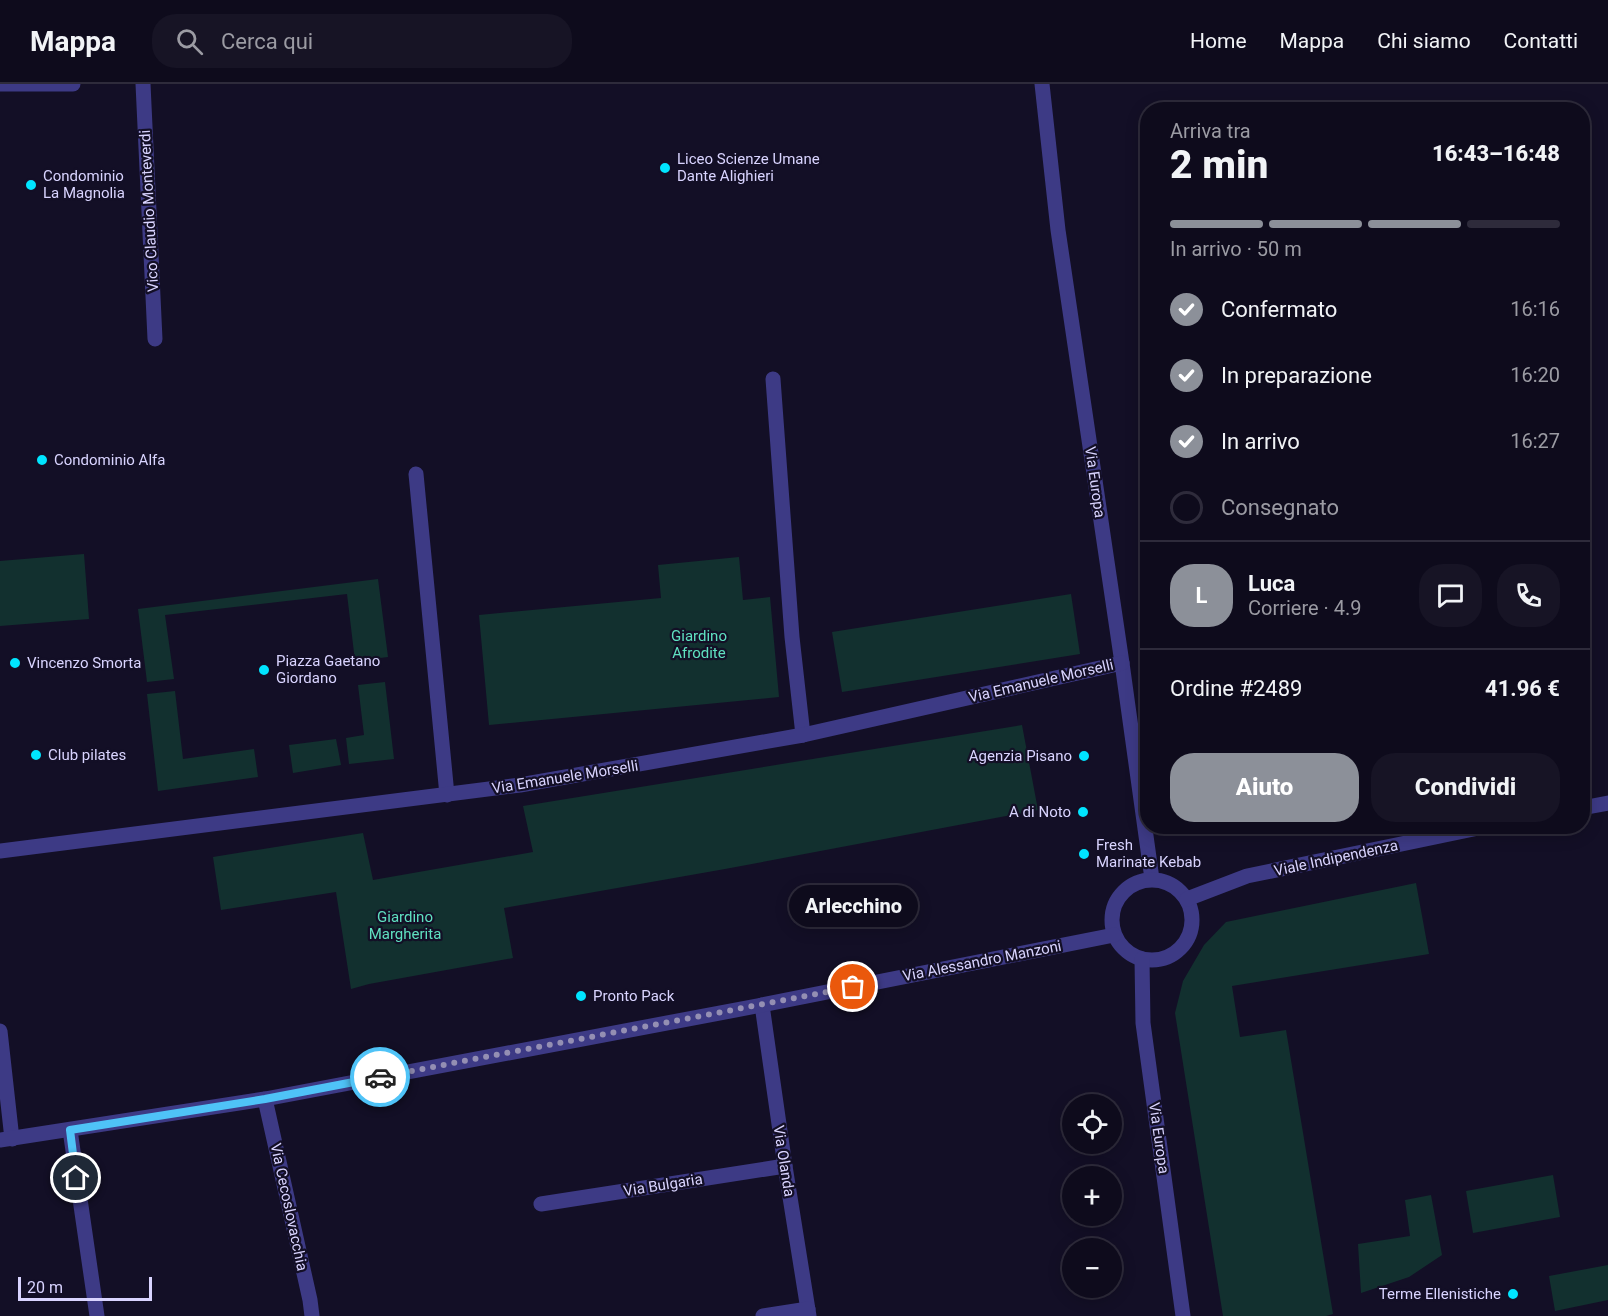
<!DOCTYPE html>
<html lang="it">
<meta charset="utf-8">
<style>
:root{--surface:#0e0b1c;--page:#171425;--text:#f1f3f6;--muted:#9b9ba3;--line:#2e2b3b;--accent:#8c9099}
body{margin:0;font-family:Roboto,sans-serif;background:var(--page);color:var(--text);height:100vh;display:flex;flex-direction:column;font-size:22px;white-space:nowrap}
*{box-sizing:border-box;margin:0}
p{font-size:20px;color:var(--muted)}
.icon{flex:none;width:33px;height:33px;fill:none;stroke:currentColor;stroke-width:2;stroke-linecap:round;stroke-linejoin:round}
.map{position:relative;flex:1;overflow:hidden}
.panel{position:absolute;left:1140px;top:18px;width:450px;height:732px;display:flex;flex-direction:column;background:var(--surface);border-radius:24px;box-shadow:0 3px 15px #0003,0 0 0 2px var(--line)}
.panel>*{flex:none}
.tools{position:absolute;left:1062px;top:1010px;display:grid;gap:12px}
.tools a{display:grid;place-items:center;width:60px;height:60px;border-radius:50%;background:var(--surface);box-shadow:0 3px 15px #0003,0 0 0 2px var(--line);font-size:30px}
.scale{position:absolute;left:18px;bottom:15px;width:134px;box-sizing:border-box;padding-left:6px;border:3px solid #d9d4ff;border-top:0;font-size:16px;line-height:21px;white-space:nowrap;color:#d9d4ff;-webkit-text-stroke:4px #130f26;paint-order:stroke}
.pin{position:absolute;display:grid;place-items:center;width:51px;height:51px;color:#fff;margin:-26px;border:3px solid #fff;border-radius:50%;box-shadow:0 2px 6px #0007}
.courier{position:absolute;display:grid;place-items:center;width:60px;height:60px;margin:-30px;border:4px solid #4fc3f7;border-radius:50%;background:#fff;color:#222;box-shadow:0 2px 8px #0007}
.bubble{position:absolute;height:42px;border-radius:21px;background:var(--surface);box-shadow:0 3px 15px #0003,0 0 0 2px var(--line);font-size:20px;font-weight:800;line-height:42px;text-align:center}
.overview em{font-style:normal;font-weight:800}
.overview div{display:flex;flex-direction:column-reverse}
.overview{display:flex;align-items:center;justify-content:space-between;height:102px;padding:0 30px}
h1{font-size:39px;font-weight:800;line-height:45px}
.bar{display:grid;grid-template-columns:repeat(4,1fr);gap:9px 6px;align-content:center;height:72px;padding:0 30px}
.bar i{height:8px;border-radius:4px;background:var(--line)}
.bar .selected{background:var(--accent)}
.bar p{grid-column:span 4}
.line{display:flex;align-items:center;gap:15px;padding:0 30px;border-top:2px solid var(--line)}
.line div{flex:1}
.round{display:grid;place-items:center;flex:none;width:63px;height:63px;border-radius:24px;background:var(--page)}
ol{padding:0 30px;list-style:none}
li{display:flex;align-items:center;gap:18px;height:66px}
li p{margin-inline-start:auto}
li .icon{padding:6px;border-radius:50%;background:var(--accent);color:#fff;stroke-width:4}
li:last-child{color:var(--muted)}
li i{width:33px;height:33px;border:3px solid var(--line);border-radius:50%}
.button{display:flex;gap:12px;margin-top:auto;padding:12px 30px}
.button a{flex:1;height:69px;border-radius:24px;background:var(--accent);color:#fff;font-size:24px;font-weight:800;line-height:69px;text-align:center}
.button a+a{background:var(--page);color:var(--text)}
header{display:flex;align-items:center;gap:36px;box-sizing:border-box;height:84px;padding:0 30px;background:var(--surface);border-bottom:2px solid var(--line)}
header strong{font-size:28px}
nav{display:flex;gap:33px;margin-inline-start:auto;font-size:21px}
.search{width:420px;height:54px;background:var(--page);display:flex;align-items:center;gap:15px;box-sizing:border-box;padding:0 21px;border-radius:24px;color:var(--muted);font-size:22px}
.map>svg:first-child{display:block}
.green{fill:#12302f}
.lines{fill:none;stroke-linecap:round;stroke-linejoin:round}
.minor{stroke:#3d3a85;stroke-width:15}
.done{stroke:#948fb3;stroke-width:6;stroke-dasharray:0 10.8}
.route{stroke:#4fc3f7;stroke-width:8}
.poi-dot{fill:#00e5ff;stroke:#130f26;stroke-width:2}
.labels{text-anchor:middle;stroke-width:4.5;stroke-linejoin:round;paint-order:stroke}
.poi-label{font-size:15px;fill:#d9d4ff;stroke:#130f26;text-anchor:start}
.street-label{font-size:15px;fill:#d9d4ff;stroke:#130f26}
.park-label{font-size:15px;fill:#5fe0c0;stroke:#130f26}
</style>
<header>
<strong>Mappa</strong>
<div class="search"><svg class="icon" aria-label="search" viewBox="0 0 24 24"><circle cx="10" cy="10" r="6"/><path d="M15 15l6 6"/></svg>Cerca qui</div>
<nav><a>Home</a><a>Mappa</a><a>Chi siamo</a><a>Contatti</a></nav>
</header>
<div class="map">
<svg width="1608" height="1232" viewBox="0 0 1608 1232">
<rect width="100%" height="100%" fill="#130f26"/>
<g class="green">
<path d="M84,470l5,65 -89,7v-65z"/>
<path d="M739,473l4,43 27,-3 9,100 -290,28 -10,-110 182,-17 -3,-33z"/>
<path d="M378,495l10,78 -33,4 -8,-67 -182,21 9,64 -27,3 -9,-73z"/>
<path d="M1071,510l9,60 -238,38 -10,-60z"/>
<path d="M385,598l9,77 -45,5 -3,-26 18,-3 -6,-50z"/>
<path d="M175,607l8,68 71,-10 4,28 -100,14 -11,-97z"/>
<path d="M1022,641l16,85 -313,59 -221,39 9,50 -144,26 -18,5 -15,-97 -115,18 -8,-53 150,-24 10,47 160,-28 -10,-46z"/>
<path d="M336,655l5,26 -48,8 -4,-28z"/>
<path d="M1416,799l13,71 -197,32 8,51 46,-7 47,284 -7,2h-103l-48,-303 8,-32 21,-36 22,-23z"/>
<path d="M1553,1091l7,42 -87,16 -7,-42z"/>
<path d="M1431,1111l11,60 -33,22 -48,16 -3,-49 52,-8 -5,-36z"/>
<path d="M1608,1181v35l-53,11 -6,-35z"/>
</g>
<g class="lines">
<g class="minor">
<path d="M0,0h73"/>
<path d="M143,0l12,255"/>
<path d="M1042,0l16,146 64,433 30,216"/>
<path d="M773,295l19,258 11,98"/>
<path d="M416,390l31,321"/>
<path d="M1582,724l26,-5"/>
<path d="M0,767l520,-66 283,-50 319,-72"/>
<circle cx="1152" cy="836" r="40"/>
<path d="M1187,815l60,-23 241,-50"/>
<path d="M1142,875l1,64 40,293"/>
<path d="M762,921l23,161 24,150"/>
<path d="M0,947l12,108"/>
<path d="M265,1015l45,201 2,16"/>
<path d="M70,1046l27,186"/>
<path d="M0,1056l265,-41 497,-94 352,-70"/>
<path d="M541,1120l244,-38"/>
<path d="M763,1232l45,-7"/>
</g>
</g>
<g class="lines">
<path class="done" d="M380,993l473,-90"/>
<path class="route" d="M76,1094l-6,-48 195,-31 115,-22"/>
</g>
<g class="poi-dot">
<circle cx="665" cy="84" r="6"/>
<circle cx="31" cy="101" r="6"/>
<circle cx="42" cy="376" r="6"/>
<circle cx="15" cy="579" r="6"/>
<circle cx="264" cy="586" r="6"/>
<circle cx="36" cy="671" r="6"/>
<circle cx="1084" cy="672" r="6"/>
<circle cx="1083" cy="728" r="6"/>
<circle cx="1084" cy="770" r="6"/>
<circle cx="581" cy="912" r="6"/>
<circle cx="1513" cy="1210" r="6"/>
</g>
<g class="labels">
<g class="poi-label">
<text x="677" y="80">Liceo Scienze Umane<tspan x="677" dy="17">Dante Alighieri</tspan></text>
<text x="43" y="97">Condominio<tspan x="43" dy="17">La Magnolia</tspan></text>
<text x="54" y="381">Condominio Alfa</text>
<text x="276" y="582">Piazza Gaetano<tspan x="276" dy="17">Giordano</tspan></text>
<text x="27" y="584">Vincenzo Smorta</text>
<text x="48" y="676">Club pilates</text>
<text x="1072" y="677" text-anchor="end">Agenzia Pisano</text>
<text x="1071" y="733" text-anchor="end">A di Noto</text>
<text x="1096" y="766">Fresh<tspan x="1096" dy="17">Marinate Kebab</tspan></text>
<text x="593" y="917">Pronto Pack</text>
<text x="1501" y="1215" text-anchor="end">Terme Ellenistiche</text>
</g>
<g class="street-label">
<text transform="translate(149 127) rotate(-93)" y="5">Vico Claudio Monteverdi</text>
<text transform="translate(1095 398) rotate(82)" y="5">Via Europa</text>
<text transform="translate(1041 597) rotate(-13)" y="5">Via Emanuele Morselli</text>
<text transform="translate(565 693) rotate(-9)" y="5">Via Emanuele Morselli</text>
<text transform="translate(1336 774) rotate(-12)" y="5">Viale Indipendenza</text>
<text transform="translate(982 877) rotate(-11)" y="5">Via Alessandro Manzoni</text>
<text transform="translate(1159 1054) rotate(82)" y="5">Via Europa</text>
<text transform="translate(784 1077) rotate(81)" y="5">Via Olanda</text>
<text transform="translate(663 1101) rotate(-9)" y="5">Via Bulgaria</text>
<text transform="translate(289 1123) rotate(78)" y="5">Via Cecoslovacchia</text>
</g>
<g class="park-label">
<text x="699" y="557">Giardino<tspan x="699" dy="17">Afrodite</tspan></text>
<text x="405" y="838">Giardino<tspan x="405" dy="17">Margherita</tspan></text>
</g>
</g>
</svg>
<div class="tools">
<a><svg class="icon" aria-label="locate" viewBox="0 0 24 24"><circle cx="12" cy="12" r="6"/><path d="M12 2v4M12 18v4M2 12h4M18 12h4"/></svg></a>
<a>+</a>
<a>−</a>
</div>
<div class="scale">20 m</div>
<div class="pin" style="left:853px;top:903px;background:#ea580c"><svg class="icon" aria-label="bag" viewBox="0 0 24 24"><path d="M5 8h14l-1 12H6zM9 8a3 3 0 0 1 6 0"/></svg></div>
<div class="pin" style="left:76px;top:1094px;background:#1f2937"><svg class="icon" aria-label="home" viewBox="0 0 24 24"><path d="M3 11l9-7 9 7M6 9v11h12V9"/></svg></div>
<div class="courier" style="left:380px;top:993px"><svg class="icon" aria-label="car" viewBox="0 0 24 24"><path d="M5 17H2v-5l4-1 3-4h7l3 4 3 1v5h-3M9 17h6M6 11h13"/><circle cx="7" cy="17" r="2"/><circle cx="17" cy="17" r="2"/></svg></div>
<div class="bubble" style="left:789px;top:801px;width:129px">Arlecchino</div>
<section class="panel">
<div class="overview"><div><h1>2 min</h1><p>Arriva tra</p></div><em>16:43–16:48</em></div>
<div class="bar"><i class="selected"></i><i class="selected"></i><i class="selected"></i><i></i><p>In arrivo · 50 m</p></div>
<ol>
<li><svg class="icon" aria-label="check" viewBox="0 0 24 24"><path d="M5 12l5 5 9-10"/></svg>Confermato<p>16:16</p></li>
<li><svg class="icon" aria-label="check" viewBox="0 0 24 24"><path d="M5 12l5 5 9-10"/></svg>In preparazione<p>16:20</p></li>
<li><svg class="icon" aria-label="check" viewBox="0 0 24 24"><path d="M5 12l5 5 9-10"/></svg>In arrivo<p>16:27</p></li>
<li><i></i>Consegnato</li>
</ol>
<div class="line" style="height:108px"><b class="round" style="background:var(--accent);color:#fff">L</b><div><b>Luca</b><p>Corriere · 4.9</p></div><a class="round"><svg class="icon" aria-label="chat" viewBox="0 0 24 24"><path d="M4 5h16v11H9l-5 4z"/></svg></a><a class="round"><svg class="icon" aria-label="phone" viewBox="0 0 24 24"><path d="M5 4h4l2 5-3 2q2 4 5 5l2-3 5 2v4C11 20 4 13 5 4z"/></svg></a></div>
<div class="line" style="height:78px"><div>Ordine #2489</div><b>41.96 €</b></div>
<div class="button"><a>Aiuto</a><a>Condividi</a></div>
</section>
</div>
